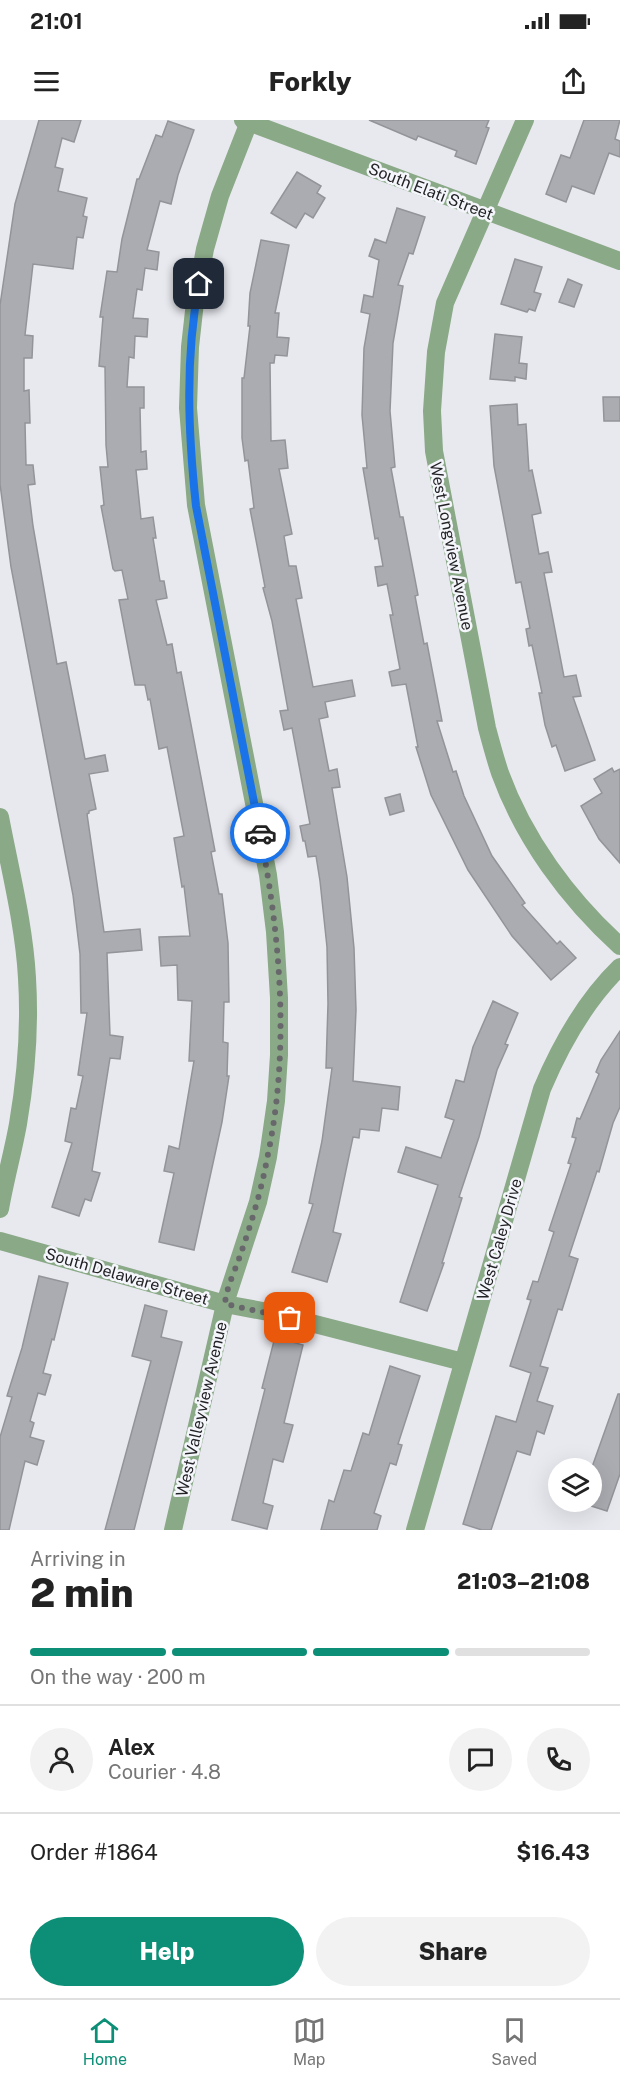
<!DOCTYPE html>
<meta charset="utf-8">
<style>
:root{--surface:#fff;--page:#f2f2f2;--text:#222;--muted:#767676;--line:#e0e0e0;--accent:#0c8f76}
body{margin:0;font-family:"Public Sans",sans-serif;background:var(--page);color:var(--text);height:100vh;display:flex;flex-direction:column;font-size:22px;white-space:nowrap}
*{box-sizing:border-box;margin:0}
p{font-size:20px;color:var(--muted)}
.icon{flex:none;width:33px;height:33px;fill:none;stroke:currentColor;stroke-width:2;stroke-linecap:round;stroke-linejoin:round}
.map{position:relative;height:1410px;overflow:hidden}
.panel{display:flex;flex-direction:column;background:var(--surface);flex:1}
.panel>*{flex:none}
.buttons{position:absolute;left:548px;top:1338px;display:grid;gap:12px}
.buttons a{display:grid;place-items:center;width:54px;height:54px;border-radius:50%;background:var(--surface);box-shadow:0 6px 24px #0002;font-size:30px}
.pin{position:absolute;display:grid;place-items:center;width:51px;height:51px;color:#fff;margin:-26px;border-radius:12px;box-shadow:0 3px 9px #0006}
.courier{position:absolute;display:grid;place-items:center;width:60px;height:60px;margin:-30px;border:4px solid #1a73e8;border-radius:50%;background:#fff;color:#222;box-shadow:0 2px 8px #0007}
.summary em{font-style:normal;font-weight:800}
.summary div{display:flex;flex-direction:column-reverse}
.summary{display:flex;align-items:center;justify-content:space-between;height:102px;padding:0 30px}
h1{font-size:39px;font-weight:800;line-height:45px}
.bar{display:grid;grid-template-columns:repeat(4,1fr);gap:9px 6px;align-content:center;height:72px;padding:0 30px}
.bar i{height:8px;border-radius:4px;background:var(--line)}
.bar .active{background:var(--accent)}
.bar p{grid-column:span 4}
.line{display:flex;align-items:center;gap:15px;padding:0 30px;border-top:2px solid var(--line)}
.line div{flex:1}
.round{display:grid;place-items:center;flex:none;width:63px;height:63px;border-radius:32px;background:var(--page)}
.cta{display:flex;gap:12px;margin-top:auto;padding:12px 30px}
.cta a{flex:1;height:69px;border-radius:36px;background:var(--accent);color:#fff;font-size:24px;font-weight:800;line-height:69px;text-align:center}
.cta a+a{background:var(--page);color:var(--text)}
.status{display:flex;justify-content:space-between;align-items:center;height:42px;padding:0 30px;background:var(--surface);direction:ltr}
.status svg{height:16px;fill:currentColor}
header{display:flex;justify-content:space-between;align-items:center;height:78px;padding:0 30px;background:var(--surface);font-size:27px;font-weight:800}
.tab-bar{display:flex;justify-content:space-around;align-items:center;height:84px;border-top:2px solid var(--line);background:var(--surface);font-size:16px;color:var(--muted)}
.tab-bar a{display:grid;justify-items:center;gap:3px}
.tab-bar .active{color:var(--accent)}
.map>svg:first-child{display:block}
.building{fill:#abacb1;stroke:#93949a;stroke-width:1.5}
.lines{fill:none;stroke-linecap:round;stroke-linejoin:round}
.street{stroke:#8aa986;stroke-width:18}
.done{stroke:#68686c;stroke-width:6;stroke-dasharray:0 10.8}
.route{stroke:#1a73e8;stroke-width:8}
.labels{text-anchor:middle;stroke-width:5;stroke-linejoin:round;paint-order:stroke}
.street-label{font-size:16px;fill:#232325;stroke:#f5f6fc}
</style>
<div class="status"><b>21:01</b><svg viewBox="0 0 49 12"><path d="M0 12V9h3v3zM5 12V6h3v6zM10 12V3h3v9zM15 12V0h3v12zM26 1h20v11H26zM47 4h2v5h-2z"/></svg></div>
<header><svg class="icon" aria-label="menu" viewBox="0 0 24 24"><path d="M4 6h16M4 12h16M4 18h16"/></svg>Forkly<svg class="icon" aria-label="share" viewBox="0 0 24 24"><path d="M12 15V3M7 8l5-5 5 5M5 13v7h14v-7"/></svg></header>
<div class="map">
<svg width="620" height="1410" viewBox="0 0 620 1410">
<rect width="100%" height="100%" fill="#e8e9ef"/>
<g class="building">
<path d="M39,0h42l-7,22 -12,-4 -7,29 8,2 -5,22 29,7 -4,18 4,1 -4,21 -6,-1 -4,32 -40,-5 -8,71 8,1 -1,22h-8v33l5,-1 1,33h-5l1,42h7l2,19 -7,1 5,41 24,138 9,-2 19,97 20,-4 3,16 -19,3 7,35 -7,2v2l-2,1 17,118 36,-3 2,21 -35,3 3,82 13,2 -3,22 -10,-1 -18,113 8,2 -9,28 -6,-2 -6,17 -27,-9 20,-64 -7,-2 6,-33 5,1 7,-33 -5,-1 9,-62h-6l-1,-59 -7,-59 -62,-328 -11,-83v-179l15,-101z"/>
<path d="M369,0h120l-3,7 3,1 -13,36 -21,-8 2,-5 -39,-15 -2,4z"/>
<path d="M584,0h36l-5,19 5,2v16l-11,-4 -15,41 -22,-8 -6,16 -20,-8 15,-39 9,3z"/>
<path d="M168,1l26,9 -16,45 -7,29 -11,-3 -13,49 12,2 -2,18 -12,-2 -3,22 -5,-1 -4,29 15,1 -1,18 -12,-1 -1,22 -5,-1 -2,30h17v21h-4l1,44 5,-1 1,18 -11,1 5,49 12,-2 3,21h-3l7,43h4l3,17 -11,2 11,45 5,-1 5,29 4,-1 34,179 -4,1 8,42h3l6,49 1,59h-5l-1,40 5,1 -1,33h2l-7,46 -28,128 -35,-8 15,-69 -10,-2 5,-25 10,3 15,-88h-5l3,-60 -14,-1 -1,-35 -16,1 -2,-29 31,-1 -6,-50 -2,1 -8,-49 10,-2 -17,-89 -8,2 -9,-50 -2,1 -3,-15h-10l-16,-85 9,-1 -6,-29 -7,1 -2,-2 -12,-63 3,-1 -4,-38h8l-2,-22 -1,-78 -6,-1 4,-49h-3l7,-46 10,1 5,-33 15,-60h2l17,-44 6,2z"/>
<path d="M297,52l24,14 -4,7 8,5 -12,20 -8,-5 -9,15 -25,-15z"/>
<path d="M397,88l28,9 -12,37 -4,-1 -11,32 5,1 -10,57 -3,68 5,56 -4,1 9,49h3l15,78 -3,1 9,48 3,-1 15,78h-5l16,51 3,-1 8,25 28,60 33,47 -3,2 35,39 3,-3 16,17 -25,22 -39,-44 -44,-66 -37,-75 -15,-48h2l-12,-63 -14,2 -3,-14 11,-3 -10,-54h3l-6,-31 -9,2 -3,-19 8,-1 -5,-28 -3,1 -12,-71h4l-5,-53 2,-67 6,-34 -9,-2 3,-17 9,2 6,-37 -10,-4 6,-17 11,4z"/>
<path d="M261,120l28,5 -14,68h4l-2,24 12,1 -2,18 -12,-1 -1,8h-4l1,78 14,-1 3,28 -9,1 13,65 -8,2 5,30h7l6,32 -6,1 17,88 39,-7 3,16 -30,6 3,15 -9,2 10,52 8,-2 3,18 -8,1 15,89 7,71 2,62 -3,71 47,6 -2,23 -16,-2 -3,23 -19,-2 -1,9 -6,-1 -20,95 8,2 -14,48 -35,-10 21,-68 -4,-1 13,-62 10,-73h-6l2,-64 -1,-57 -7,-66 -4,-25 -8,1 -3,-16h-2l-3,-15 10,-2 -18,-96 -8,2 -4,-19 8,-1 -16,-89 -9,-33 2,-1 -15,-78 4,-1 -6,-48 -3,1 -3,-23v-60h2l6,-52h-2l2,-33z"/>
<path d="M515,139l27,8 -8,25 7,2 -6,17 -6,-2 -2,3 -26,-8z"/>
<path d="M568,159l14,6 -8,22 -15,-5z"/>
<path d="M495,214l27,3 -3,26 8,1 -1,15 -11,-2v4l-25,-2z"/>
<path d="M603,277h17v24h-16z"/>
<path d="M517,284l1,21 8,-1 3,47 3,-1 9,43 -9,2 7,39 9,-2 4,20 -8,1 20,104 12,-2 5,21 -8,1 22,63 -30,11 -9,-26 -4,2 -7,-22 -6,-32h3l-10,-48 -3,1 -3,-17 4,-1 -9,-46 -5,1 -22,-117 -4,-60z"/>
<path d="M612,648l2,4 6,-3v94l-21,-24 -18,-33 21,-13 -8,-14z"/>
<path d="M400,674l4,17 -14,4 -5,-17z"/>
<path d="M493,881l25,12 -13,31 3,1 -11,25 -18,67 -20,60 3,1 -20,65h2l-17,48 -27,-9 38,-117 -40,-13 8,-25 35,11 13,-38 -9,-3 11,-37 8,2 9,-35z"/>
<path d="M620,911v76l-7,16 -14,49 -2,-1 -28,85 9,3 -16,51 -4,-1 -18,57 8,2 -11,33 16,5 -9,28 -7,-3 -7,24 -13,-4 -26,79h-9l-19,-6 33,-108 20,6 15,-49 -21,-7 21,-66 -4,-1 6,-18 5,1 16,-50 -5,-2 22,-66 -3,-1 8,-25 -4,-1 5,-19 3,1 19,-45 -3,-2 5,-12z"/>
<path d="M39,1156l29,7 -14,57 -2,-1 -9,34 8,2 -6,20 -7,-2 -8,28 4,2 -4,14 14,4 -7,24 -12,-4 -16,69h-9v-93l12,-40 -5,-1 15,-48z"/>
<path d="M145,1185l22,6 -6,26 21,5 -48,188h-29l46,-169 -19,-5z"/>
<path d="M275,1217l28,8 -19,78 9,2 -10,37 -10,-3 -10,44 10,3 -6,23 -35,-9 33,-131 -3,-1z"/>
<path d="M390,1246l30,10 -22,68 4,1 -6,20 -6,-2 -16,50 7,3 -4,14h-56l8,-30 5,2 10,-32 7,1 12,-38 6,2z"/>
<path d="M618,1274h2v80l-13,37 -16,-5v-36z"/>
</g>
<g class="lines">
<g class="street">
<path d="M243,0l377,141"/>
<path d="M525,0l-80,183 -9,49 -4,59 2,40 53,277c4,15 8,30 13,45 24,66 68,126 120,173"/>
<path d="M0,697c10,53 24,107 27,161 3,48 -1,99 -9,146 -5,28 -13,56 -18,85"/>
<path d="M0,1121l225,63 43,8 195,50"/>
<path d="M173,1410l53,-230 32,-98 10,-45 8,-56 3,-46v-57l-4,-66 -7,-57 -72,-370 -8,-97 2,-61 5,-45 10,-53 15,-53 29,-74"/>
<path d="M415,1410l127,-441c19,-45 43,-88 78,-122"/>
</g>
</g>
<g class="lines">
<path class="done" d="M260,713c21,106 30,220 7,326 -6,33 -16,65 -27,97 -5,15 -14,32 -15,48l65,14"/>
<path class="route" d="M199,164c-14,74 -11,147 -3,222l64,327"/>
</g>
<g class="labels">
<g class="street-label">
<text transform="translate(431 71) rotate(21)" y="6">South Elati Street</text>
<text transform="translate(452 426) rotate(79)" y="6">West Longview Avenue</text>
<text transform="translate(499 1119) rotate(-74)" y="6">West Caley Drive</text>
<text transform="translate(127 1156) rotate(16)" y="6">South Delaware Street</text>
<text transform="translate(201 1289) rotate(-77)" y="6">West Valleyview Avenue</text>
</g>
</g>
</svg>
<div class="buttons">
<a><svg class="icon" aria-label="layers" viewBox="0 0 24 24"><path d="M12 4l9 5-9 5-9-5zM3 14l9 5 9-5"/></svg></a>
</div>
<div class="pin" style="left:290px;top:1198px;background:#ea580c"><svg class="icon" aria-label="bag" viewBox="0 0 24 24"><path d="M5 8h14l-1 12H6zM9 8a3 3 0 0 1 6 0"/></svg></div>
<div class="pin" style="left:199px;top:164px;background:#1f2937"><svg class="icon" aria-label="home" viewBox="0 0 24 24"><path d="M3 11l9-7 9 7M6 9v11h12V9"/></svg></div>
<div class="courier" style="left:260px;top:713px"><svg class="icon" aria-label="car" viewBox="0 0 24 24"><path d="M5 17H2v-5l4-1 3-4h7l3 4 3 1v5h-3M9 17h6M6 11h13"/><circle cx="7" cy="17" r="2"/><circle cx="17" cy="17" r="2"/></svg></div>
</div>
<section class="panel">
<div class="summary"><div><h1>2 min</h1><p>Arriving in</p></div><em>21:03–21:08</em></div>
<div class="bar"><i class="active"></i><i class="active"></i><i class="active"></i><i></i><p>On the way · 200 m</p></div>
<div class="line" style="height:108px"><a class="round"><svg class="icon" aria-label="person" viewBox="0 0 24 24"><circle cx="12" cy="8" r="4"/><path d="M4 21q1-7 8-7t8 7"/></svg></a><div><b>Alex</b><p>Courier · 4.8</p></div><a class="round"><svg class="icon" aria-label="chat" viewBox="0 0 24 24"><path d="M4 5h16v11H9l-5 4z"/></svg></a><a class="round"><svg class="icon" aria-label="phone" viewBox="0 0 24 24"><path d="M5 4h4l2 5-3 2q2 4 5 5l2-3 5 2v4C11 20 4 13 5 4z"/></svg></a></div>
<div class="line" style="height:78px"><div>Order #1864</div><b>$16.43</b></div>
<div class="cta"><a>Help</a><a>Share</a></div>
</section>
<nav class="tab-bar">
<a class="active"><svg class="icon" aria-label="home" viewBox="0 0 24 24"><path d="M3 11l9-7 9 7M6 9v11h12V9"/></svg>Home</a>
<a><svg class="icon" aria-label="map" viewBox="0 0 24 24"><path d="M3 6l6-2 6 2 6-2v14l-6 2-6-2-6 2zM9 4v14M15 6v14"/></svg>Map</a>
<a><svg class="icon" aria-label="saved" viewBox="0 0 24 24"><path d="M7 4h10v16l-5-4-5 4z"/></svg>Saved</a>
</nav>
